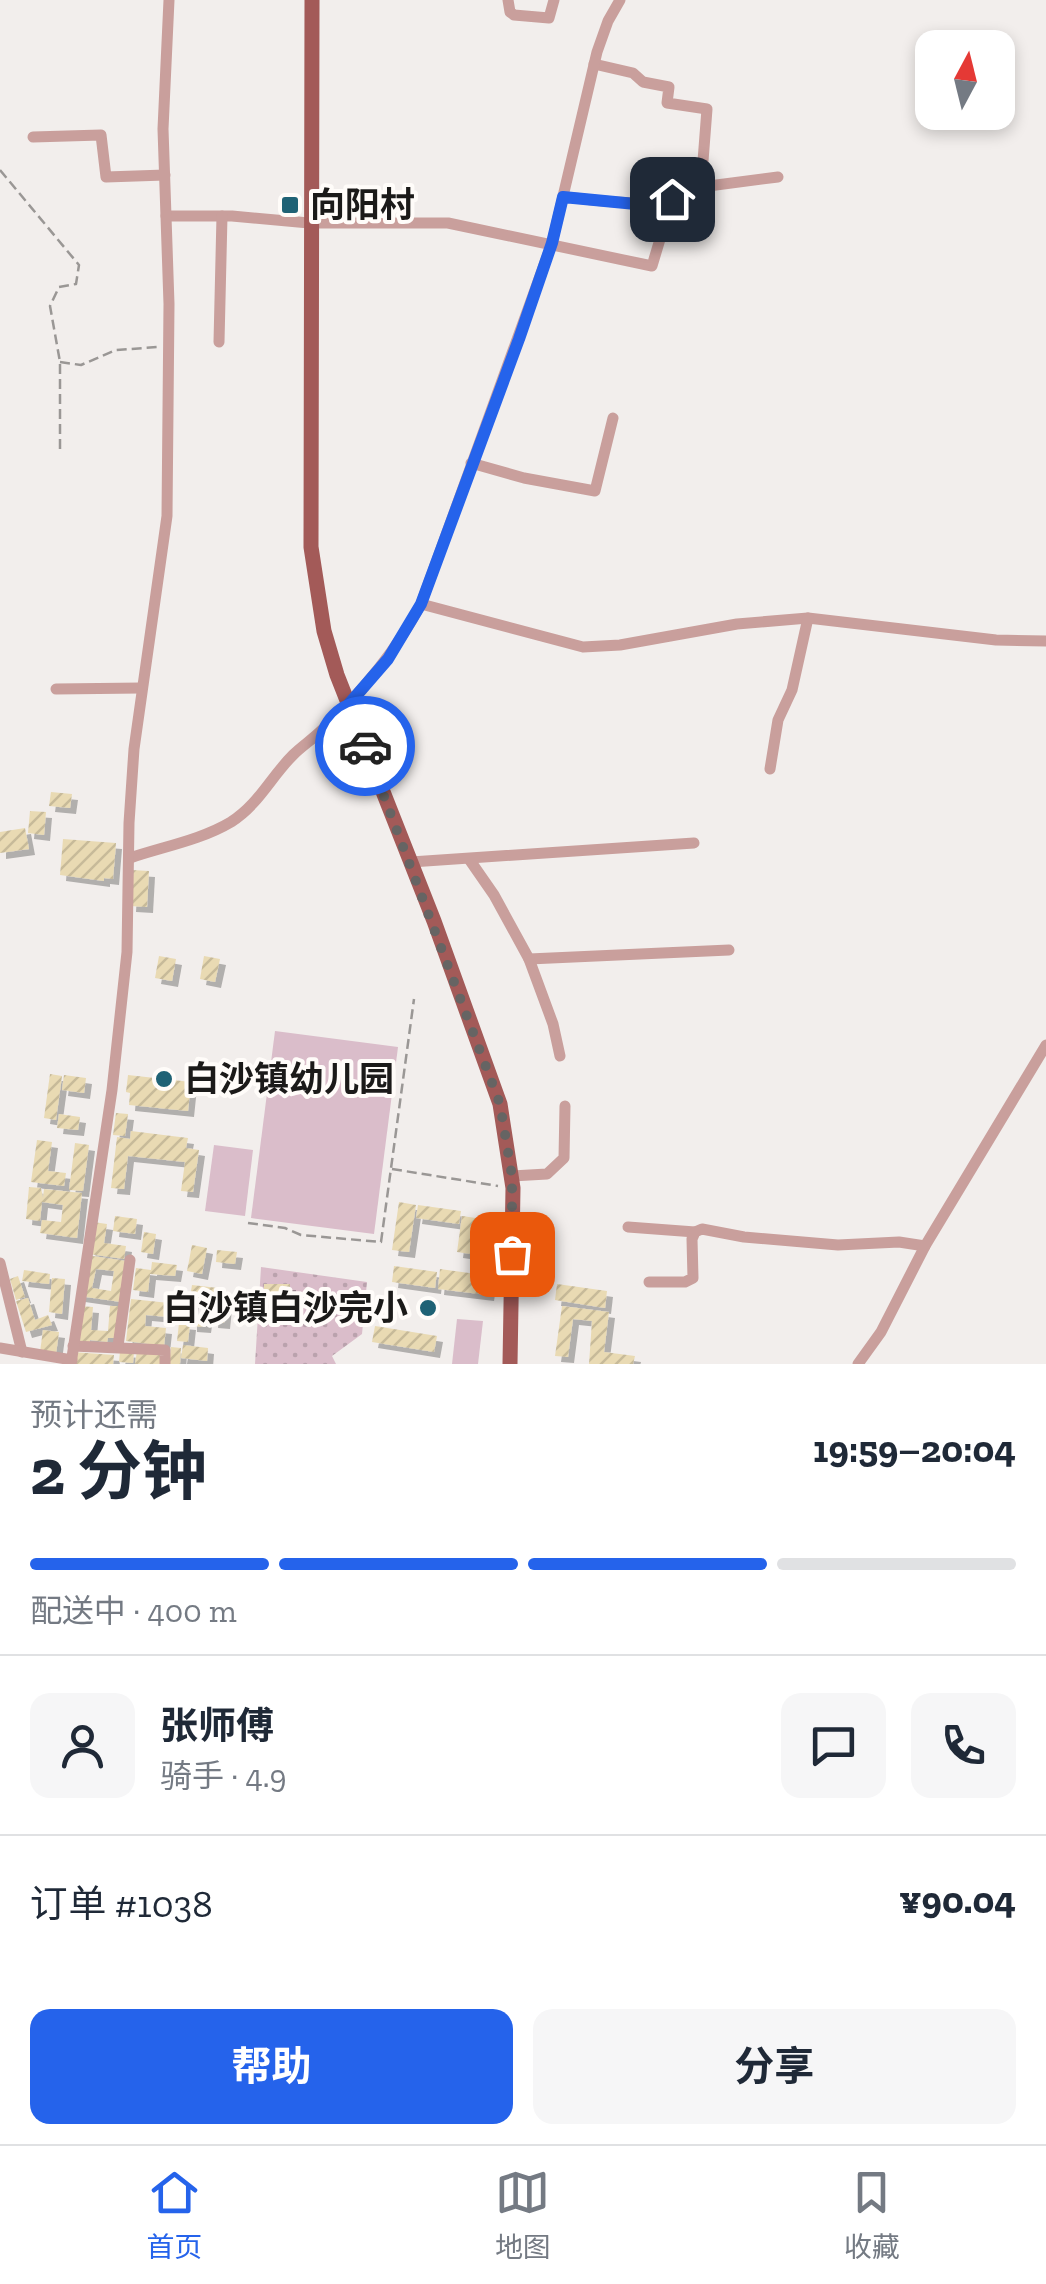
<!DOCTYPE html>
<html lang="zh">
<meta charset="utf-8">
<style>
:root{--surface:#fff;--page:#f6f6f7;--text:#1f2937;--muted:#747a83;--line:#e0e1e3;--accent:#2563eb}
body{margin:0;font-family:"Zilla Slab","Noto Sans SC",serif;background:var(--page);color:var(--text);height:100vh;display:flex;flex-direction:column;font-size:38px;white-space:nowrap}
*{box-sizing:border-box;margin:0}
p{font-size:32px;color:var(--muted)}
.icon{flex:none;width:55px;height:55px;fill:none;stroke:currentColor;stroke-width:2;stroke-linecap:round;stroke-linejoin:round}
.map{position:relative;height:1364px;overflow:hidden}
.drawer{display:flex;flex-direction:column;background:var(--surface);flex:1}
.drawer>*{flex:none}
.needle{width:65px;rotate:7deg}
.controls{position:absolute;left:915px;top:30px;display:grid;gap:20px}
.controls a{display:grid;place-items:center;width:100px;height:100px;border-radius:20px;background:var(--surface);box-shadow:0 5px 15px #0003;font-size:50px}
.pin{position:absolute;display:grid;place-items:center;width:85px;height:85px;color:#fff;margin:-42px;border-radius:20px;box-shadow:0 5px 15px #0006}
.courier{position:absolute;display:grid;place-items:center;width:100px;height:100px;margin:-50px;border:8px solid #2563eb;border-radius:50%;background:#fff;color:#222;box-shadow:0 2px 12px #0007}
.headline em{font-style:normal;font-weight:700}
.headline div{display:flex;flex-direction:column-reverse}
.headline{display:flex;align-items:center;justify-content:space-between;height:170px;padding:0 30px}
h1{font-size:65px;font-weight:700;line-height:75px}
.bar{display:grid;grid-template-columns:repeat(4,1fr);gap:15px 10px;align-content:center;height:120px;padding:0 30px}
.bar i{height:12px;border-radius:8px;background:var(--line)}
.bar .selected{background:var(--accent)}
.bar p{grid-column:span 4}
.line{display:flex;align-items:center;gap:25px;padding:0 30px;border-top:2px solid var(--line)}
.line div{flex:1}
.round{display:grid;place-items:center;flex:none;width:105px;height:105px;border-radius:20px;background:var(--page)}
.cta{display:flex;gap:20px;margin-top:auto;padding:20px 30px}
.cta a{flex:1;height:115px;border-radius:20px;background:var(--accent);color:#fff;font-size:40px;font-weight:700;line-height:115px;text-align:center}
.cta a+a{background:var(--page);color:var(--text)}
.dock{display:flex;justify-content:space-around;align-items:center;height:140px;border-top:2px solid var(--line);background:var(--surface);font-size:28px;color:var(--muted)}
.dock a{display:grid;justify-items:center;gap:5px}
.dock .selected{color:var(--accent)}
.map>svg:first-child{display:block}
.green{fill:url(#green-dots)}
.pitch{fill:#dabdca}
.building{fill:url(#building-hatch);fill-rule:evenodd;filter:url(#shadow)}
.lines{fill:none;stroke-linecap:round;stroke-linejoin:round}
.path{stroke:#9a9795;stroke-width:2.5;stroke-dasharray:10 5;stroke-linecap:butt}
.minor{stroke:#c99f9c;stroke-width:11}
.major{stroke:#a35a58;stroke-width:15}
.done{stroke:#666463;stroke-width:10;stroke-dasharray:0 18}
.route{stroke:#2563eb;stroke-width:12}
.poi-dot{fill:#1f6275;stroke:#fffcf9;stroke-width:4}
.labels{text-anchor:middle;stroke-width:8;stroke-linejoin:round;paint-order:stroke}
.poi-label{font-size:35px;font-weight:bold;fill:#1b1a19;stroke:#fffcf9;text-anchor:start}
</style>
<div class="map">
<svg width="1046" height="1364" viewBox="0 0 1046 1364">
<defs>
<pattern id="green-dots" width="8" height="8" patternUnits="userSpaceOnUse" patternTransform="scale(2.5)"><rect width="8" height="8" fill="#dabdca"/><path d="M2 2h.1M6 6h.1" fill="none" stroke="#baa2ad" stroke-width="1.8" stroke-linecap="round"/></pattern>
<pattern id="building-hatch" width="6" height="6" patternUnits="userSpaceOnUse" patternTransform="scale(2.5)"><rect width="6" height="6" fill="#e9dab3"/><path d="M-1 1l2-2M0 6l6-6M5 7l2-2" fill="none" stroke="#c7ba99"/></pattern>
<filter id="shadow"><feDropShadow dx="6" dy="6" stdDeviation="0" flood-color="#0004"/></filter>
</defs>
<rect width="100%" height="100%" fill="#f2eeec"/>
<path class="green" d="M261,1267l106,15 -5,52 -30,22 4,8h-81z"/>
<g class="pitch">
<path d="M275,1031l123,16 -24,187 -123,-16z"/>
<path d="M214,1145l39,5 -8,66 -40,-5z"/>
<path d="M457,1319l26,2 -5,43h-26z"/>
</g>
<g class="building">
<path d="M51,792l21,2 -2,14 -21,-2z"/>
<path d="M30,811l16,1 -2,23 -16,-2z"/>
<path d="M25,828l4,21 -29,4v-21z"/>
<path d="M63,839l53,4 -3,36 -9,-1v3l-44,-6z"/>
<path d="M132,870l17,1 -2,36 -17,-1z"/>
<path d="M159,956l17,3 -4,22 -17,-3z"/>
<path d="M204,956l16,3 -5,23 -15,-3z"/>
<path d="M50,1074l12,2 -6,44 -12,-2z"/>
<path d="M64,1075l22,3 -2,15 -22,-3z"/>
<path d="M128,1075l63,7 -3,29 -59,-6 1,-12 -4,-1z"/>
<path d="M116,1113l12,1 -3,22 -12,-1z"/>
<path d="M59,1114l21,3 -2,13 -21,-2z"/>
<path d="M131,1131l57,7 -2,10 13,2 -6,42 -12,-1 4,-29 -57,-6 -4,33 -13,-1 6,-51 13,2z"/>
<path d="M37,1140l15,2 -4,29 18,2 -2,13 -33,-4z"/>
<path d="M75,1143l14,2 -6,46 -14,-1z"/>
<path d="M29,1187l12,1 2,10 1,-9 38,4 -5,45 -37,-5 2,-13 19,2 2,-17 -21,-3 -2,19 -14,-2z"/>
<path d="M399,1202l17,3 -7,47 -17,-2z"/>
<path d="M418,1205l43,6 -2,13 -43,-6z"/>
<path d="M115,1216l22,3 -2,15 -22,-3z"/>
<path d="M462,1216l21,3 -5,36 -21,-3z"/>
<path d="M93,1222l14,2 -3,19 22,3 -2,13 -35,-5z"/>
<path d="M144,1232l12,2 -3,20 -12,-2z"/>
<path d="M192,1245l15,3 -5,26 -15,-3z"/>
<path d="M217,1250l20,2 -2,12 -19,-2z"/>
<path d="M86,1255l40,6 -5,41 -42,-6zM96,1269l18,2 -3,20 -19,-3z"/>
<path d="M152,1262l25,3 -2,11 -25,-2 -2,18 -15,-2 3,-22 15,2z"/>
<path d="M394,1266l43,6 -2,16 -43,-6z"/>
<path d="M440,1269l51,7 -3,19 -50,-6z"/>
<path d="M24,1270l26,4 -1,10 -27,-3z"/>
<path d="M18,1276l7,21 -9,3 -6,-21z"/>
<path d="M52,1278l13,1 -3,35 -13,-2z"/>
<path d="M264,1284h26v22h-19v14h-7z"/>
<path d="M557,1284l50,7 -2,17 -50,-8z"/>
<path d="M192,1285l26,3 -1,11 -27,-2z"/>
<path d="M344,1293l17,3 -2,11 -17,-3z"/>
<path d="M28,1298l7,22 13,-5 4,10 -26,7 -10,-31z"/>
<path d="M180,1298l13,1 -2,19 -13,-1z"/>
<path d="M131,1299l38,4 -1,14 -22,-2 -1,11 21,2 -2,18 -38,-5z"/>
<path d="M214,1301l12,2 -2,20 -12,-1z"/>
<path d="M79,1306l14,1 -2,23 17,1 2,-25h9l-3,32h-8l-1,4 -17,-2v4l-14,-1z"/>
<path d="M562,1306l47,6 -5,40 31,4 -2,8h-44l3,-43 -19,-2 -5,38 -13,-1z"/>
<path d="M191,1319l15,1 -1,7 -14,-1z"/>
<path d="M179,1323l11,1 -2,18 -11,-1z"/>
<path d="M375,1326l62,10 -3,16 -62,-10z"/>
<path d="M43,1330l16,2 -3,22 -16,-2z"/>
<path d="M183,1345l25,3 -1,13 -26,-3z"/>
<path d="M171,1347l10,1 -1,16h-11z"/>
<path d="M120,1351l14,1 -1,11 -14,-1z"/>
<path d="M137,1351l23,2v11h-25z"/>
<path d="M72,1352l42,3 -1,9h-42z"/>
</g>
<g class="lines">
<g class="path">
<path d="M0,170l79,95 -3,19 -17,3 -9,19 10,56v92"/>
<path d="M60,362l21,3 35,-15 42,-3"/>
<path d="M392,1169l106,17"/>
<path d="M248,1223l37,5 16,7 80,7 33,-243"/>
</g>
<g class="minor">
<path d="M508,0l2,12 4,3 35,3 5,-18"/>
<path d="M33,137l68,-2 5,42 59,-2"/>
<path d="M701,187l77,-10"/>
<path d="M563,197c57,5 82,14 138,-10l6,-78 -40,-6 2,-16 -26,-5 -10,-9 -39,-9"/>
<path d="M166,216h66l77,7h139l204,43 20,-67"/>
<path d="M219,342l3,-126"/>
<path d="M471,463l53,15 71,13 18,-73"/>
<path d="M421,604l162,43 37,-2 117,-21 71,-6 188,22 50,1"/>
<path d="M56,689l85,-1"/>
<path d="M770,769l8,-49 14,-30 16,-72"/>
<path d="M130,858c32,-11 71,-18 101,-36 28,-18 39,-44 62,-67 9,-9 20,-16 29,-25 40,-38 73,-77 99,-126l131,-361 45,-191 11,-31 12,-21"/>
<path d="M469,859l25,36 35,64 200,-9"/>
<path d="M411,862l283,-19"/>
<path d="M529,959l24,65 7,32"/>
<path d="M512,1176l35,-2 17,-16 1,-52"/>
<path d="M628,1227l67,5"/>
<path d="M0,1263l22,89"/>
<path d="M649,1282h36l8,-4 -1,-39 3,-7 7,-3 42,8 94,8 61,-3 26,4"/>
<path d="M73,1346l92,4v14"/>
<path d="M118,1346l12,-86"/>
<path d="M0,1348l72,12"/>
<path d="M71,1364l41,-274 15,-138 2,-129 5,-74 33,-233 2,-212 -6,-175 6,-129"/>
<path d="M858,1364l23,-32 44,-86 121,-201"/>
</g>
<path class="major" d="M312,0l-1,547 13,84 13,44 97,246 66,183 13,84 -3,176"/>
</g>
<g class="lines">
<path class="done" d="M365,746l135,358 12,72v78"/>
<path class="route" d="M365,746l-16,-42 39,-45 33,-55 98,-265 33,-96 11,-46 83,8 26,-6"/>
</g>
<g class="poi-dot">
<rect x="280" y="195" width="20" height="20" rx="5"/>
<circle cx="164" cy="1079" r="10"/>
<circle cx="428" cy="1308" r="10"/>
</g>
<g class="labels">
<g class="poi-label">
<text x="310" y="217">向阳村</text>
<text x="184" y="1091">白沙镇幼儿园</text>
<text x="408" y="1320" text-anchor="end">白沙镇白沙完小</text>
</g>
</g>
</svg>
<div class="controls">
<a><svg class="needle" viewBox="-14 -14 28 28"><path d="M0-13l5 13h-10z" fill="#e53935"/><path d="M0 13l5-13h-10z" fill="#747a83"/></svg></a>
</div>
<div class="pin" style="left:512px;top:1254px;background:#ea580c"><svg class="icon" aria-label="bag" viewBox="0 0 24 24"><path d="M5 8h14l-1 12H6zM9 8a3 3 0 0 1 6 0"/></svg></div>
<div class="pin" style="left:672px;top:199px;background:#1f2937"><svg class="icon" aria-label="home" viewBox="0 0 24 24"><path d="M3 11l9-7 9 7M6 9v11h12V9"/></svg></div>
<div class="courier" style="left:365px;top:746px"><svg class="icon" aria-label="car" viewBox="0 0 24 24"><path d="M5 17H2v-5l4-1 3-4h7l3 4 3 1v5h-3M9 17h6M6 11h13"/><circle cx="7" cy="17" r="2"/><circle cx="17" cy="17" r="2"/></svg></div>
</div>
<section class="drawer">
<div class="headline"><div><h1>2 分钟</h1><p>预计还需</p></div><em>19:59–20:04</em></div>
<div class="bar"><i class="selected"></i><i class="selected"></i><i class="selected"></i><i></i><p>配送中 · 400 m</p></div>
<div class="line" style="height:180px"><a class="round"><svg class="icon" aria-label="person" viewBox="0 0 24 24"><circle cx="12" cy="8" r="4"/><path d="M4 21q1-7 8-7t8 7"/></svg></a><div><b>张师傅</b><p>骑手 · 4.9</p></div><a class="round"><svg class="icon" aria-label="chat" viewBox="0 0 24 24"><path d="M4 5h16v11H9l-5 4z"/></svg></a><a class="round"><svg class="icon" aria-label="phone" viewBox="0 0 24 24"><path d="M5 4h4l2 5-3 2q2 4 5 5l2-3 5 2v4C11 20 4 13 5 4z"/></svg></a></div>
<div class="line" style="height:130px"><div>订单 #1038</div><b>¥90.04</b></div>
<div class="cta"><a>帮助</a><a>分享</a></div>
</section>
<nav class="dock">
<a class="selected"><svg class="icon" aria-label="home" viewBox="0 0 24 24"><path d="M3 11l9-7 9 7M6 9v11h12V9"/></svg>首页</a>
<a><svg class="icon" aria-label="map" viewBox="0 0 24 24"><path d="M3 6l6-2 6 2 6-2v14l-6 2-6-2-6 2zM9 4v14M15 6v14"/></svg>地图</a>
<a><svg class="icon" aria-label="saved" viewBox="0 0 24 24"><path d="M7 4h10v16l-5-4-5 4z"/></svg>收藏</a>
</nav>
